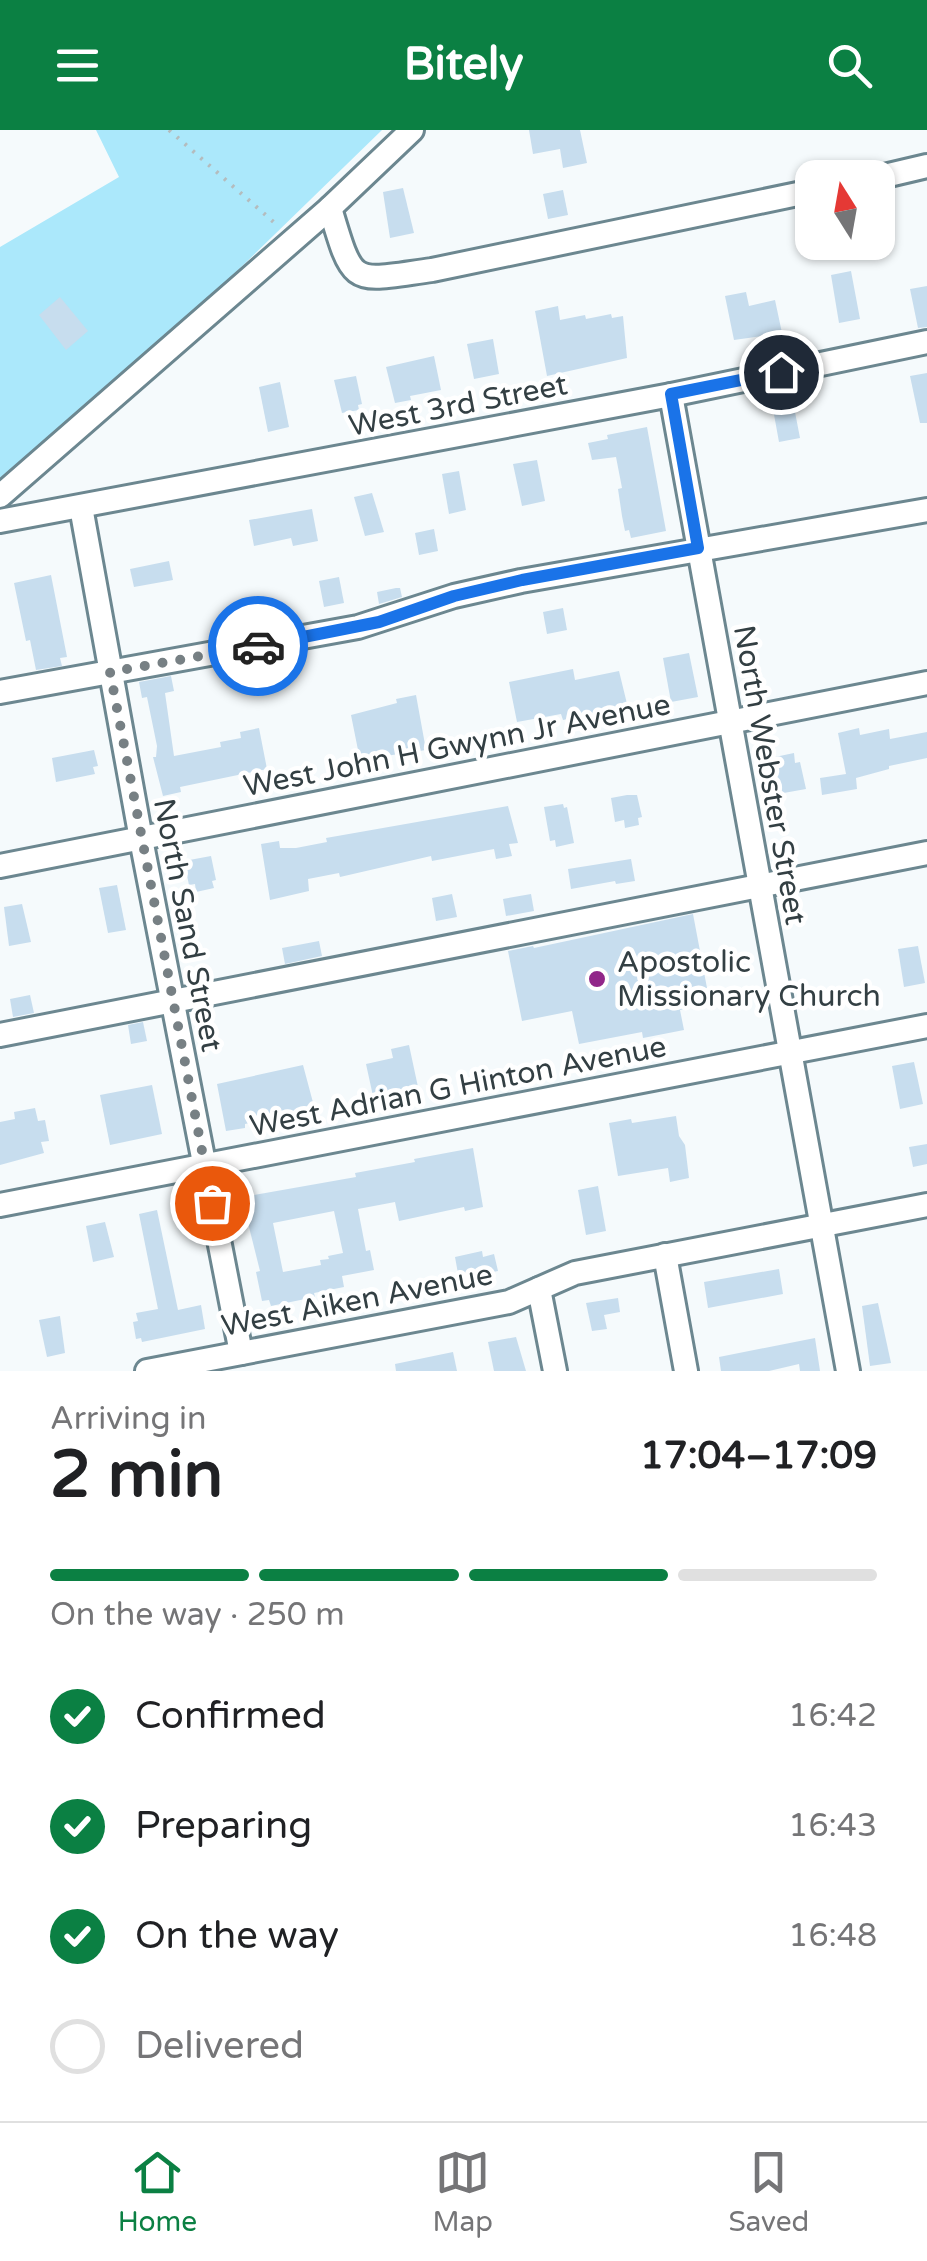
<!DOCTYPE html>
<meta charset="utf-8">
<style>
:root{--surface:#fff;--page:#f6f6f6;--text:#202124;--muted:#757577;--line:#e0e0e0;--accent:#0b8043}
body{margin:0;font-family:"Varela Round",sans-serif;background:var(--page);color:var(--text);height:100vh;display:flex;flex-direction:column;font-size:38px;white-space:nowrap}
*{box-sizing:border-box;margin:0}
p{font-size:32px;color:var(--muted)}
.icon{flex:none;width:55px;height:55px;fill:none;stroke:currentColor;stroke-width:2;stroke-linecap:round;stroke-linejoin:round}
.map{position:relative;height:1241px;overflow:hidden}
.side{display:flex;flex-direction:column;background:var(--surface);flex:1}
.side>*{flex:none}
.needle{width:65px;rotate:349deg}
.buttons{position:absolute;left:795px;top:30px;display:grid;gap:20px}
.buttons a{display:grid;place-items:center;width:100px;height:100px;border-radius:20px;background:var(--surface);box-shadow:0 2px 8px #0004;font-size:50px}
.pin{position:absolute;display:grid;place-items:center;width:85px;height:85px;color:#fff;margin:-42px;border:5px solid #fff;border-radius:50%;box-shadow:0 2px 10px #0007}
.courier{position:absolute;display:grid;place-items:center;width:100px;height:100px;margin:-50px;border:8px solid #1a73e8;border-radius:50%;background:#fff;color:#222;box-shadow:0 2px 12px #0007}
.headline em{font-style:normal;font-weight:700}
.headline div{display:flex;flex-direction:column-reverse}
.headline{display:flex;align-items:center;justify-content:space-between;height:170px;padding:0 50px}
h1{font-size:65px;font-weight:700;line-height:75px}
.bar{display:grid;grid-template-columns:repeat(4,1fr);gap:15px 10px;align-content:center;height:120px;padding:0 50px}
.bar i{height:12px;border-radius:8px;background:var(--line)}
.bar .selected{background:var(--accent)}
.bar p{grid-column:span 4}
ol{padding:0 50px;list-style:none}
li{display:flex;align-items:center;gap:30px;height:110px}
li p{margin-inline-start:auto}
li .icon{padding:10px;border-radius:50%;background:var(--accent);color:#fff;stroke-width:4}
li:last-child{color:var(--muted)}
li i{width:55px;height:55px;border:5px solid var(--line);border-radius:50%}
header{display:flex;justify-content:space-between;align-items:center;height:130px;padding:0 50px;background:var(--accent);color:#fff;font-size:45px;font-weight:700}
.tabs{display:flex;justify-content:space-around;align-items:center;height:140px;border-top:2px solid var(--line);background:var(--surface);font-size:28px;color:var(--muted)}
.tabs a{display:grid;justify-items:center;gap:5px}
.tabs .selected{color:var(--accent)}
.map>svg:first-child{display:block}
.green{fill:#abe8fb}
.building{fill:#c7ddee;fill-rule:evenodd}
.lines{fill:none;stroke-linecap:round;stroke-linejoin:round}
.minor-casing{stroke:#6c8790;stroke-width:28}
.path{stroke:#b4bcbe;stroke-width:4;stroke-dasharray:2.5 8;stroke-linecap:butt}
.minor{stroke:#fff;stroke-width:22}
.done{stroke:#778084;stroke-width:10;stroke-dasharray:0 18}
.route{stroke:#1a73e8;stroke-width:12}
.poi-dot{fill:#912689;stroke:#fff;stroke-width:4}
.labels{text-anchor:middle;stroke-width:9;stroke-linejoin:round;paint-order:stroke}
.street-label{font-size:30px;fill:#333f43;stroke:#fff}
.poi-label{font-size:30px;fill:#333f43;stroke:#fff;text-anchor:start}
</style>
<header><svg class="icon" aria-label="menu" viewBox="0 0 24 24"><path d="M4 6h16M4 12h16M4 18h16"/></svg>Bitely<svg class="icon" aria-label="search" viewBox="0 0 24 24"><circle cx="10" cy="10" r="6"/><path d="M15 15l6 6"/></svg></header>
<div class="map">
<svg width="927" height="1241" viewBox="0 0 927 1241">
<rect width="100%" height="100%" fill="#f5fafc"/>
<path class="green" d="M96,0h286l-301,293 -81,68v-244l119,-70z"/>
<g class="building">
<path d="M529,0h51l7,33 -24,5 -3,-19 -27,5z"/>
<path d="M403,58l11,45 -24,5 -7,-46z"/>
<path d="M563,60l5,25 -20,4 -5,-25z"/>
<path d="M851,141l9,48 -21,4 -8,-48z"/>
<path d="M927,156v41l-9,1 -8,-39z"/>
<path d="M746,162l3,14 26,-6 7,33 -48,7 -9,-44z"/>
<path d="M60,167l28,34 -22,19 -27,-35z"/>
<path d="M558,176l2,14 25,-5 1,4 25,-5 1,4 11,-2 4,42 -80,18 -12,-65z"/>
<path d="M493,209l6,35 -25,5 -7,-35z"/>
<path d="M434,226l7,34 -31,6 1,4 -16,3 -9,-36z"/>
<path d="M927,243v50h-7l-10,-47z"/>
<path d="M356,246l6,28 -4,1 1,5 -17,3 -8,-33z"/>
<path d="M280,252l9,45 -21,5 -9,-45z"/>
<path d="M790,276l2,6h3l5,26 -21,4 -6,-33z"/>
<path d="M647,297l19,104 -35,7 -2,-8 -4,1 -3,-15 -4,-27 4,-1 -6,-31 -24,3 -4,-17 20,-4 -1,-4z"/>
<path d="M537,330l8,41 -23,5 -9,-42z"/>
<path d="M459,341l7,39 -17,4 -7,-40z"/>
<path d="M372,363l12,39 -19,4 -11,-39z"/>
<path d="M312,379l6,32 -25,5 -2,-8 -37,8 -5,-26z"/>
<path d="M434,399l4,22 -19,4 -4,-22z"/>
<path d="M169,431l4,19 -39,7 -4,-18z"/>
<path d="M51,445l16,82 -7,1 2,8 -26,4 -6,-30 -4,1 -12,-58z"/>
<path d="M339,447l5,26 -20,4 -5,-26z"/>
<path d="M396,458h4l2,9 -23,7 -2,-12z"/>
<path d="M563,478l4,22 -20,4 -4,-22z"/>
<path d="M689,523l9,44 -27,5 -8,-44z"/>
<path d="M573,539l2,11 44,-9 10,41 -20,4 -1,-5 -45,9 -2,-6 -44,8 -8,-40z"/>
<path d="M171,546l3,15 -9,2 9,63 47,-9 -1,-5 21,-4 -1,-6 19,-4 8,41 -87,18 1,5 -18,4 -10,-39h3l1,-11 -10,-49 -5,1 -3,-16z"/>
<path d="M416,565l10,55 -61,9 -1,-5 -5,1 -8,-40 46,-12 -1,-4z"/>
<path d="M859,598l1,7 29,-6 1,10 37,-7v26l-38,8v3l-33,9 1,11 -35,6 -2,-17 26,-4 -8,-41z"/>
<path d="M94,620l4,16 -5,1 2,7 -39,8 -4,-24z"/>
<path d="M794,623l1,10 5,-1 6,27 -28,5 -6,-30 5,-1 -2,-6z"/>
<path d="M627,665h10l5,22 -4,1 1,7 -14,3 -1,-8 -9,2 -4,-24z"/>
<path d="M563,674l1,4 3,-1 7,36 -18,4 -1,-7 -5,1 -6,-34z"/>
<path d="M508,676l10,37 -9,1 3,12 -16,3 -2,-10 -62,12 -1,-5 -91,21 -1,-4 -31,6 1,12 -39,9 -9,-56 18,-3 1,7h16l31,-6 -1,-4z"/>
<path d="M211,726l5,24 -4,1 2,7 -18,4 -1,-8 -6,1 -5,-24z"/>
<path d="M631,729l4,22 -19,3 -1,-3 -44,8 -3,-20z"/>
<path d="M117,755l9,45 -18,3 -9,-45z"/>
<path d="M452,764l5,23 -21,4 -4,-23z"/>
<path d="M531,764l3,17 -28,5 -3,-17z"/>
<path d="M22,774l9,38 -22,4 -5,-39z"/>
<path d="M693,784l14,74 -14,3 3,15 -16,4 4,20 -41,8 -1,-6 -63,12 -7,-33 -50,10 -14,-70 25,-5 1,2z"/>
<path d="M319,811l3,15 -37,8 -3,-16z"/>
<path d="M918,816l7,37 -21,4 -6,-38z"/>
<path d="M30,865l4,18 -21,4 -3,-18z"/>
<path d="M143,892l4,19 -16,3 -3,-19z"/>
<path d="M409,915l9,42 -45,9 -7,-32 27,-6 -2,-9z"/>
<path d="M914,932l9,42 -23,5 -8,-43z"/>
<path d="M303,935l12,45 -70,14v4l-19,3 -9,-47z"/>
<path d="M152,955l10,49 -52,11 -10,-50z"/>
<path d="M35,978l3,13 7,-1 4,21 -8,1 3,11 -44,12v-43l15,-3 -1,-7z"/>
<path d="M676,986l3,20 6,9 4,33 -19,4 -2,-14 -50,8 -9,-53 22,-4 1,4z"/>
<path d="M927,1014v20l-14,3 -4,-20z"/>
<path d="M473,1018l10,59 -18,4 -1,-4 -65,14 -4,-19 -37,7 8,42 4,-1 4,20 -32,6 2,11 -30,6 1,4 -44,9 -2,-6 -7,1 -6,-29 4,-1 -17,-68 7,-2 -1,-5 107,-19 -1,-4 60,-11 -1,-3zM334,1081l9,42 -15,3 1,3 -9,1 1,5 -38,7 -10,-49z"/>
<path d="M598,1056l8,45 -20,4 -8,-45z"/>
<path d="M157,1080l21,100 23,-5 4,24 -63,13 -1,-4 -5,1 -3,-17 5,-1 -2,-8 22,-4 -19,-95z"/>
<path d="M105,1092l9,35 -21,5 -7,-36z"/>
<path d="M482,1121l1,6 11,-3 4,17 -39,8 -4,-22z"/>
<path d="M779,1139l4,25 -75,14 -4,-26z"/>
<path d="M618,1168l2,14 -16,3 3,14 -15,2 -6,-28z"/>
<path d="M878,1173l13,60 -21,3 -8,-60z"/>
<path d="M60,1186l5,37 -18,4 -8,-37z"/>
<path d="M516,1207l10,34h-32l-6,-29z"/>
<path d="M815,1208l5,33h-20l-1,-7 -30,7h-48l-2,-14z"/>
<path d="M453,1222l4,19h-61l-1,-7z"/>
</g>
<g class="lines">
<g class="minor-casing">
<g id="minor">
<path d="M876,48l51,-12"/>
<path d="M330,78c24,81 21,73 102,62l380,-79"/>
<path d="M671,265l177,976"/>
<path d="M0,366l330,-288 82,-78"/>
<path d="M81,377l60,332 100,514"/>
<path d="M0,391l671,-126 256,-53"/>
<path d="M0,562l358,-65 96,-31 67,-15 406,-71"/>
<path d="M0,736l927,-183"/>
<path d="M0,905l927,-182"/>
<path d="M0,1075l927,-179"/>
<path d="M665,1125l21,116"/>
<path d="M539,1159l16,82"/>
<path d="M147,1241l362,-69 66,-29 352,-68"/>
</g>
</g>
<path class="path" d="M169,0l108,95"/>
<use href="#minor" class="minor"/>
</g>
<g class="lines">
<path class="done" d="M212,1073l-102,-531 148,-26"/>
<path class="route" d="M258,516l121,-24 75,-26 68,-16 176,-32 -27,-154 110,-22"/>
</g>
<circle class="poi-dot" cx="597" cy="849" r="10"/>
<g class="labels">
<g class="street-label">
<text transform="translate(458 275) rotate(-11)" y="10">West 3rd Street</text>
<text transform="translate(457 615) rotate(-11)" y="10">West John H Gwynn Jr Avenue</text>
<text transform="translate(770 645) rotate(80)" y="10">North Webster Street</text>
<text transform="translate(188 795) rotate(79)" y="10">North Sand Street</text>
<text transform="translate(458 956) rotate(-11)" y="10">West Adrian G Hinton Avenue</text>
<text transform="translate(357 1170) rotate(-11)" y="10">West Aiken Avenue</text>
</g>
<g class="poi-label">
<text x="617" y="842">Apostolic<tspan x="617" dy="34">Missionary Church</tspan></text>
</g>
</g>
</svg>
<div class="buttons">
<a><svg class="needle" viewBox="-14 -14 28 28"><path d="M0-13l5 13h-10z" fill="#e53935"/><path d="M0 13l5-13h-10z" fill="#757577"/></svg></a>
</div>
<div class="pin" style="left:212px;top:1073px;background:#ea580c"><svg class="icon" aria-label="bag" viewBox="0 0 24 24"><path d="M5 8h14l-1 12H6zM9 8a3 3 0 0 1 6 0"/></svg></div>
<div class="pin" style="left:781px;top:242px;background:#1f2937"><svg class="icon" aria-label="home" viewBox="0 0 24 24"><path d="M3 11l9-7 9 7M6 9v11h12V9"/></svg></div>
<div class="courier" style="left:258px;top:516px"><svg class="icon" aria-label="car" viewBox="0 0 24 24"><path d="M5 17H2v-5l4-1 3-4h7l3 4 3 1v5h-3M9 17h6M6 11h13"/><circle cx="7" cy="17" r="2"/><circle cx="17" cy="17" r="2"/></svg></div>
</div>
<section class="side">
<div class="headline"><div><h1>2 min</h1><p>Arriving in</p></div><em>17:04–17:09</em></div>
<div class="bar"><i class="selected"></i><i class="selected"></i><i class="selected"></i><i></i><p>On the way · 250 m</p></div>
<ol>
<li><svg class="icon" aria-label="check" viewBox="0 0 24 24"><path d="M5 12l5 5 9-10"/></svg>Confirmed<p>16:42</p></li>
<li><svg class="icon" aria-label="check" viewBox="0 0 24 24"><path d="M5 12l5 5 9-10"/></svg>Preparing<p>16:43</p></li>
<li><svg class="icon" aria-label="check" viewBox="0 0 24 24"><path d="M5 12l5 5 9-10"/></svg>On the way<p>16:48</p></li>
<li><i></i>Delivered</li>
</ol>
</section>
<nav class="tabs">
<a class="selected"><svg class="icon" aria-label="home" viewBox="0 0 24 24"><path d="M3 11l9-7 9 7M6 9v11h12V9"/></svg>Home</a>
<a><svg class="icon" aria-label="map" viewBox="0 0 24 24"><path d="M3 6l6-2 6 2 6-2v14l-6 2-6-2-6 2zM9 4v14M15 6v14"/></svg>Map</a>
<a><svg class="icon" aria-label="saved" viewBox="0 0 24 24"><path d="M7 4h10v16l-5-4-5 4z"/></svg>Saved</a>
</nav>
